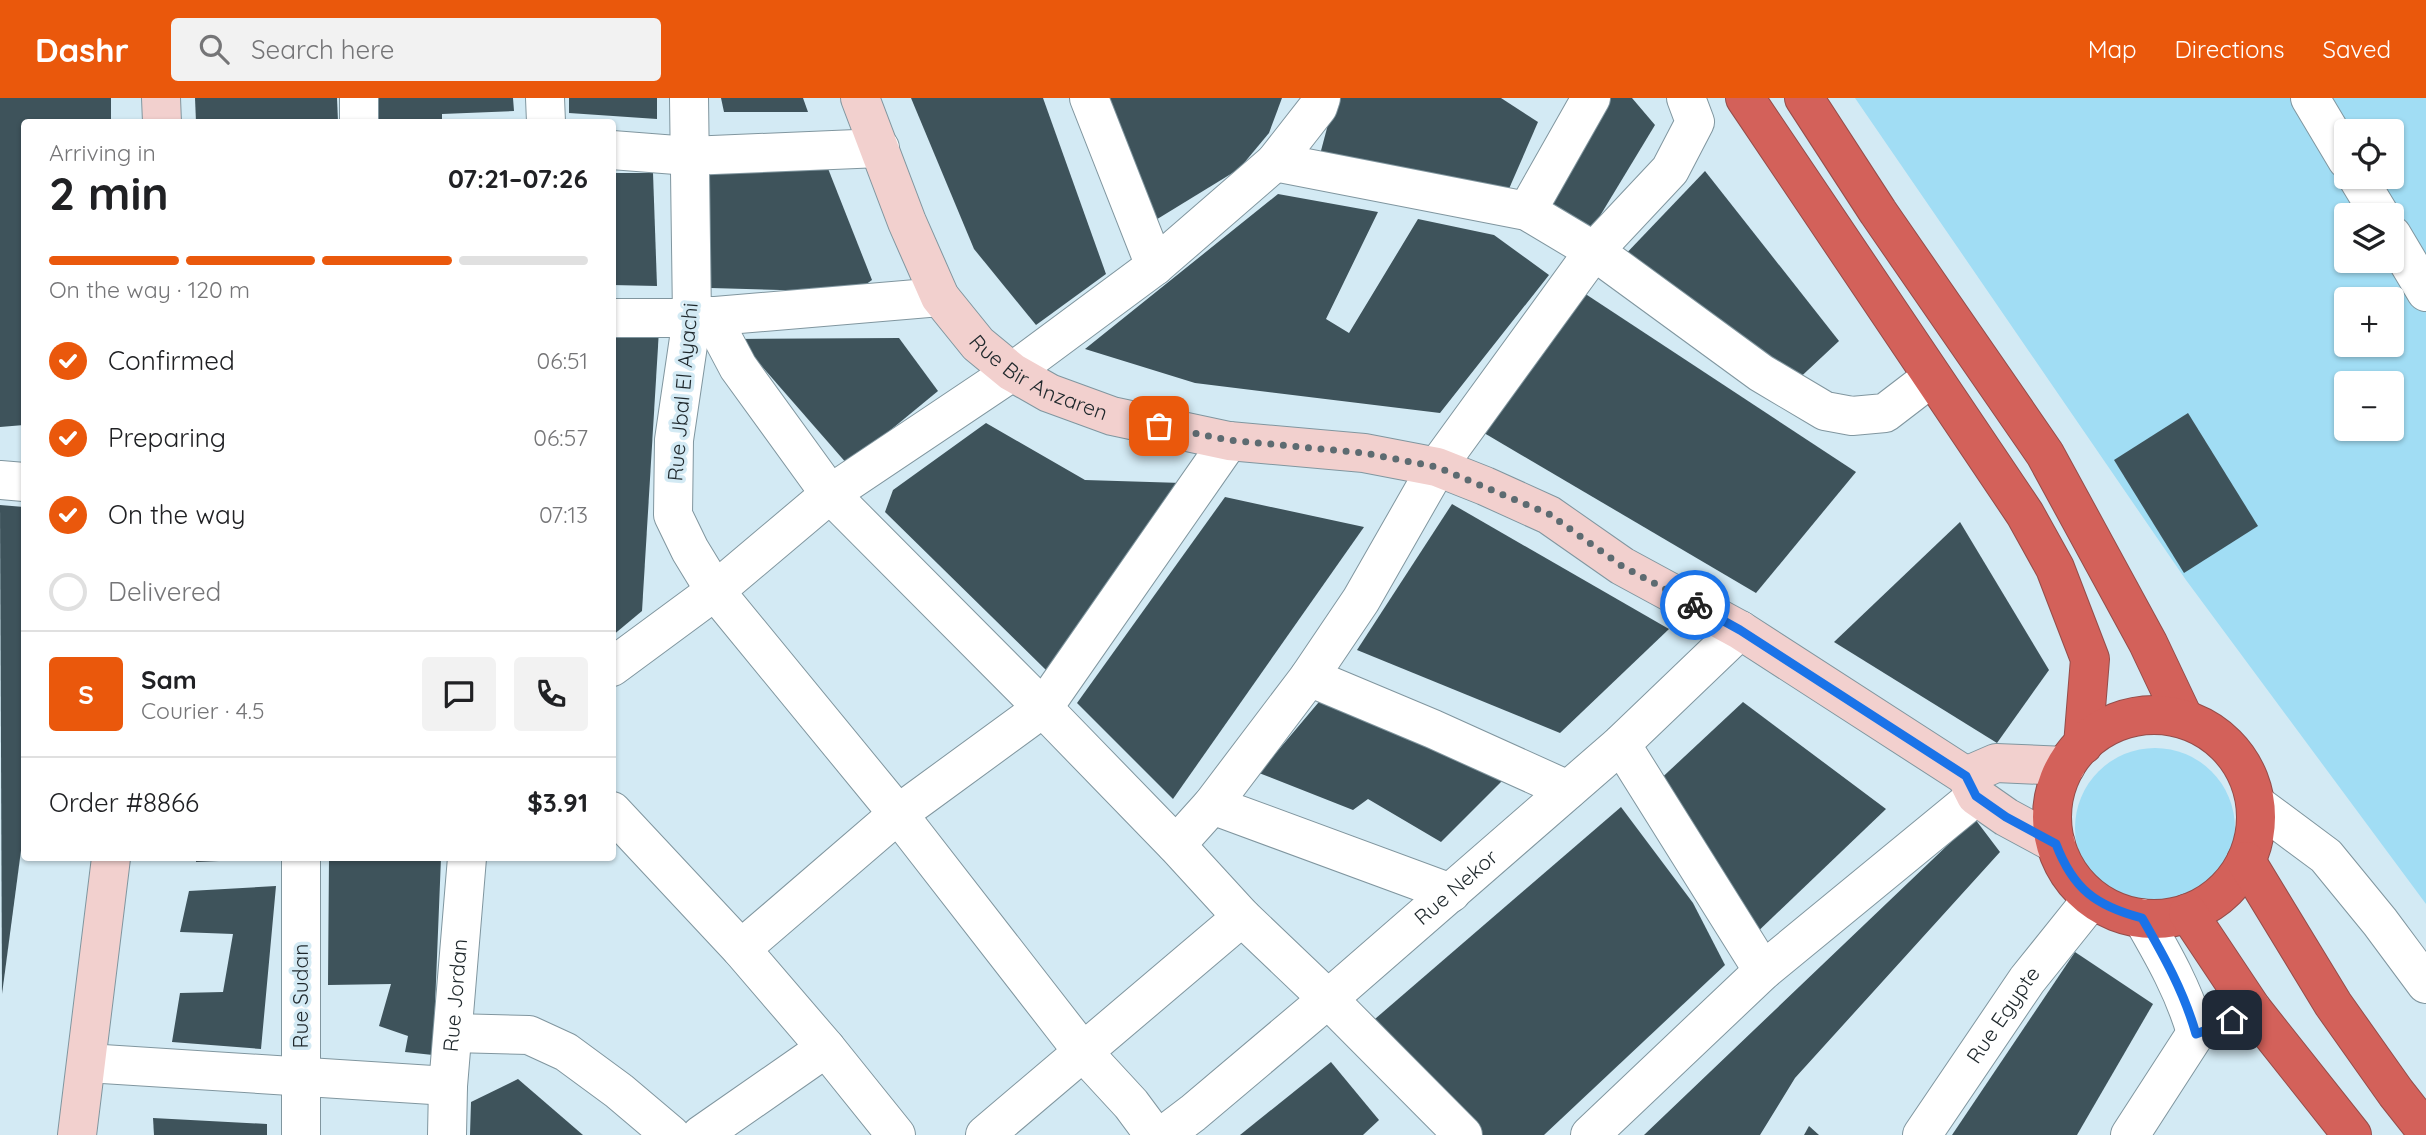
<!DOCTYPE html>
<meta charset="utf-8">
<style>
:root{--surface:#fff;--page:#f2f2f2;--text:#202124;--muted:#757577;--line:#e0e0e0;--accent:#ea580c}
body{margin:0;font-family:Quicksand,sans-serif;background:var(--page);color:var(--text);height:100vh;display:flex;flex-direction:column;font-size:26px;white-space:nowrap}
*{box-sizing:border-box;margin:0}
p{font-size:23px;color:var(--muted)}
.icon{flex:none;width:38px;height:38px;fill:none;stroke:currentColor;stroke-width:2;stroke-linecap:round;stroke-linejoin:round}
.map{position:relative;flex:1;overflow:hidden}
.details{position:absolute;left:21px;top:21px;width:595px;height:742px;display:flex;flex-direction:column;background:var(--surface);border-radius:7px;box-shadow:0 2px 5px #0004}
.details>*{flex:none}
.fabs{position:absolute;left:2334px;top:21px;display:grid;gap:14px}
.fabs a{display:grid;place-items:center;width:70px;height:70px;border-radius:7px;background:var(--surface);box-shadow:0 2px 5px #0004;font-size:35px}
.pin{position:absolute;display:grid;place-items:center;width:60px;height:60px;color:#fff;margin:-30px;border-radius:14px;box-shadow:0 4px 10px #0006}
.courier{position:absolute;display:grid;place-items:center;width:70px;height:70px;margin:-35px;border:5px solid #1a73e8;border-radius:50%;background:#fff;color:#222;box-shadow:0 2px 9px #0007}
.headline em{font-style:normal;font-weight:700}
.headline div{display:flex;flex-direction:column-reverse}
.headline{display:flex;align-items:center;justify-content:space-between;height:119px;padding:0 28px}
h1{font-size:46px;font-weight:700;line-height:52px}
.bar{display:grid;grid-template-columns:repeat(4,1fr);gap:10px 7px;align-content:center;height:84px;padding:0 28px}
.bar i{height:9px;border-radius:5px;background:var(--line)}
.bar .selected{background:var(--accent)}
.bar p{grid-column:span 4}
.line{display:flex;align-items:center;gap:18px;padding:0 28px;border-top:2px solid var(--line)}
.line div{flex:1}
.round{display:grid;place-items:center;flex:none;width:74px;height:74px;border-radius:7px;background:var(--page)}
ol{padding:0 28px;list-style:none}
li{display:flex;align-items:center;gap:21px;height:77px}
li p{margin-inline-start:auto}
li .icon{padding:7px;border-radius:50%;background:var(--accent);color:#fff;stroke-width:4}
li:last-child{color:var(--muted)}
li i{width:38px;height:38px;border:4px solid var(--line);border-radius:50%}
header{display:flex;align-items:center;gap:42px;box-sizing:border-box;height:98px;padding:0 35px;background:var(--accent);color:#fff}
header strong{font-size:33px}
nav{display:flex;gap:38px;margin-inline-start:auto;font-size:24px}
.search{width:490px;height:63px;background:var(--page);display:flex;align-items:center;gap:18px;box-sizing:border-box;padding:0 24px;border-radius:7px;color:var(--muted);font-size:26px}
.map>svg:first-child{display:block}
.green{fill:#a1ddf4;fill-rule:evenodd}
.building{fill:#3e535b}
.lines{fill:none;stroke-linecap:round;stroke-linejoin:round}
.street-casing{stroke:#80969f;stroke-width:40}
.secondary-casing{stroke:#80969f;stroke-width:40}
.highway-casing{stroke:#944d4a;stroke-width:40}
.street{stroke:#fff;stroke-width:38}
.secondary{stroke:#f2d0ce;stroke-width:38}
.highway{stroke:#d3615a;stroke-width:38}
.done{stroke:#5d6b71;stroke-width:7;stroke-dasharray:0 12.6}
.route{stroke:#1a73e8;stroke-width:9}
.labels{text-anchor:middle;stroke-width:7;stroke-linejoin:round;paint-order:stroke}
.street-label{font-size:21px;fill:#1e272b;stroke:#d3eaf4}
</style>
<header>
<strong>Dashr</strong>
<div class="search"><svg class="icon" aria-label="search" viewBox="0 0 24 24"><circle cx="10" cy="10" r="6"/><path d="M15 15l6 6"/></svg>Search here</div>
<nav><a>Map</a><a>Directions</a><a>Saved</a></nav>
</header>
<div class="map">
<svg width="2426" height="1037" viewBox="0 0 2426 1037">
<rect width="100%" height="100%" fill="#d3eaf4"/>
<g class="green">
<path d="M1855,0h571v806l-240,-324zM2347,33h45v46h-45zM2347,117h45v46h-45zM2347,201h45v46h-45zM2347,285h45v46h-45z"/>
<circle cx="2155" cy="730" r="80"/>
</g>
<g class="building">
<path d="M0,0h111v24h-87v303l-24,2z"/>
<path d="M195,0h142l1,24h-142z"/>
<path d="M374,0h139l1,13 -72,3v8h-67z"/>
<path d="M569,0h88v21l-88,-6z"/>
<path d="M721,0h82l5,14h-84z"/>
<path d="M911,0h132l63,176 -70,51 -62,-76z"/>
<path d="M1101,0h181l-13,35 -30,36 -98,60z"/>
<path d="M1335,0h166l37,24 -33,76 -187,-36z"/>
<path d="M1594,0h38l23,27 -66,109 -48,-27z"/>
<path d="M827,68l45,114 -17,12 -144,-4 -7,-114z"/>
<path d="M1705,73l134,170 -47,44 -172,-125z"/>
<path d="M612,75h41l4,113 -45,-1z"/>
<path d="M1278,96l100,18 -52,107 23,14 69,-114 76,16 55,40 -109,138 -245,-30 -110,-34z"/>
<path d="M1584,195l272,179 -100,121 -277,-163z"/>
<path d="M659,232l-17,281 -30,25v-304z"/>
<path d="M899,240l39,53 -90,74 -110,-126z"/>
<path d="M2188,315l70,113 -74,47 -70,-113z"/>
<path d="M986,325l99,57 97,3 -136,187 -161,-158 8,-22z"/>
<path d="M1225,399l139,30 -191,272 -96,-96z"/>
<path d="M1452,406l217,125 -109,104 -203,-83z"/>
<path d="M0,407l24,2v321l-22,166z"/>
<path d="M1960,424l89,148 -52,73 -163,-101z"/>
<path d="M1329,592l186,78 -74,74 -73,-43 -15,11 -94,-37z"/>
<path d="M1743,604l143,107 -136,130 -96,-154z"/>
<path d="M1621,709l72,96 32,62 -181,170h-73l-103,-110z"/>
<path d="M1975,721l25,33 -205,226 -35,57h-116z"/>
<path d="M196,760h46v2l-46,2z"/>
<path d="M329,760h112l-8,197 -28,-3 3,-16 -29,-10 12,-42 -63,1z"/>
<path d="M276,788l-15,163 -89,-7 8,-49 43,-1 10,-58 -53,-2 9,-41z"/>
<path d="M2075,854l78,52 -76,131h-125z"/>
<path d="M1331,964l48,58 -16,15h-123z"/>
<path d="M518,981l65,56h-113l1,-33z"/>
<path d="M153,1020l114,6v11h-113z"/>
<path d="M1809,1028l10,9h-15z"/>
</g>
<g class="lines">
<g class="street-casing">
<g id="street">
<path d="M359,0v24"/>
<path d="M545,0l1,24"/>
<path d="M689,0l3,220 -18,122 -1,75 17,35 25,41 183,223 185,238 48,52 23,31"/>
<path d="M1089,0l66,168"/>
<path d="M2310,0l37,62"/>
<path d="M612,52l77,6 191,-8"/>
<path d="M1275,64l252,49 67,40 167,122 64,38 27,5 33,-3 47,-36"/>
<path d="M2357,79l23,38"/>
<path d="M1527,113l64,-113"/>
<path d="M2392,137l34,57"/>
<path d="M711,218l27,51 92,127 213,214 133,137 66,72 86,82 135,136"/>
<path d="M612,220h80l248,-21"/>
<path d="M0,382l24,2"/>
<path d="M612,569l103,-76 115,-97 182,-122 143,-106 120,-104 43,-55 3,-9"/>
<path d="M1309,579l124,52 135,61"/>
<path d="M1621,646l142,227"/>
<path d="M2256,706l70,52 54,66 46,62"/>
<path d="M1212,707l239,88"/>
<path d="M612,713l129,138 85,99 70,87"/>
<path d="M1176,747l36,-40 97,-128 52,-77 76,-133 157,-216 76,-81 25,-48 -9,-24"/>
<path d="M301,760v277"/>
<path d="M2142,820c22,38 42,73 54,115"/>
<path d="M741,851l157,-135 145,-106 186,-267"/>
<path d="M453,935l76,2 37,17 53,39 52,44"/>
<path d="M87,965l361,23"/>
<path id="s1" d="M447,1037l1,-49 19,-228"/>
<path d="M701,1037l125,-87"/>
<path d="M985,1037l257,-218"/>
<path id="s2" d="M1164,1037l29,-22 135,-114 293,-255 119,-114"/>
<path d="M1590,1037l173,-164 213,-175"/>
<path id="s3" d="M1922,1037l105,-155 65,-81"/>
<path d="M2130,1037l66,-102 56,-24"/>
</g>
</g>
<g class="secondary-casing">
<g id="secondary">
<path d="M161,0l1,24"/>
<path id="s4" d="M860,0l47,124 33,75 38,47 34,28 37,21 63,23 117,25 135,12 73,14 48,19 64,29 73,51 118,64 226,146 10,20 30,21 50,27"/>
<path d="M1966,678l30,-13 70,3"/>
<path d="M77,1037l34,-277"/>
</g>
</g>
<g class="highway-casing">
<g id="highway">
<path d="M1745,0l280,416 30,54 35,91 -7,86"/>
<path d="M1804,0l74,114 167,242 103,189 36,76"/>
<circle cx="2154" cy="719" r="102"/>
<path d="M2246,763l87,143 63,89 30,38"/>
<path d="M2188,815l64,96 100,126"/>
</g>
</g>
<use href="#street" class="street"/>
<use href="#secondary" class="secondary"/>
<use href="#highway" class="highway"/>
</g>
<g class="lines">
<path class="done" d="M1159,328l69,14 136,13 73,14 112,47 73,52 73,39"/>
<path class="route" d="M1695,507l45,25 226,146 10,20 30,21 50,27c17,45 40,62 86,74 22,38 42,74 54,116l36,-14"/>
</g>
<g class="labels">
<g class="street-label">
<text dy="7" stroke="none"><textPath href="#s4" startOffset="345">Rue Bir Anzaren</textPath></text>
<text transform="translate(683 294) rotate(-85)" y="7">Rue Jbal El Ayachi</text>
<text dy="7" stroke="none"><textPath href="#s2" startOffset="383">Rue Nekor</textPath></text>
<text transform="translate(301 898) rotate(-90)" y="7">Rue Sudan</text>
<text dy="7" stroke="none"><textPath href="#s1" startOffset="140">Rue Jordan</textPath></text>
<text dy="7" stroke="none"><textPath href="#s3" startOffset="145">Rue Egypte</textPath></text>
</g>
</g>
</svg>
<div class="fabs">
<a><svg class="icon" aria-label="locate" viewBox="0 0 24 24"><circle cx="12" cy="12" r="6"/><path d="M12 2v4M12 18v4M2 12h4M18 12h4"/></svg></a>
<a><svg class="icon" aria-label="layers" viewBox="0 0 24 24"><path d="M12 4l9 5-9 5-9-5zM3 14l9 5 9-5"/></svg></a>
<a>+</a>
<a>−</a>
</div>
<div class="pin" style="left:1159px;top:328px;background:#ea580c"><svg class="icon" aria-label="bag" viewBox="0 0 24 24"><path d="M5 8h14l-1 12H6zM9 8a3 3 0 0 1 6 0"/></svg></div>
<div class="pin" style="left:2232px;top:922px;background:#1f2937"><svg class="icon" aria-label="home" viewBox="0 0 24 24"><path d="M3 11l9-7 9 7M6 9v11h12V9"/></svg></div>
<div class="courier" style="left:1695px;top:507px"><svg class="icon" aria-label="bike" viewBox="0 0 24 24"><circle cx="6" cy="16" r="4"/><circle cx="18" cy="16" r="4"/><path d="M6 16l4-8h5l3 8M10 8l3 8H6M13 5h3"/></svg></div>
<section class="details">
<div class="headline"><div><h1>2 min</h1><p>Arriving in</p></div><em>07:21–07:26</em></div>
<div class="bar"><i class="selected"></i><i class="selected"></i><i class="selected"></i><i></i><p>On the way · 120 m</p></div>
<ol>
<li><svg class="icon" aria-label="check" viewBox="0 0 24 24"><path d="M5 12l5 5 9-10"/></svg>Confirmed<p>06:51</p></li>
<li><svg class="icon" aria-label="check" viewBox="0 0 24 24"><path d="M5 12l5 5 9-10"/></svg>Preparing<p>06:57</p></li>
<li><svg class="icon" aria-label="check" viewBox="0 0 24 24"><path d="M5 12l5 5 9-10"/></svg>On the way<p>07:13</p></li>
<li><i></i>Delivered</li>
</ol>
<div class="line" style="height:126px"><b class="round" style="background:var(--accent);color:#fff">S</b><div><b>Sam</b><p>Courier · 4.5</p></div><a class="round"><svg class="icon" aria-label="chat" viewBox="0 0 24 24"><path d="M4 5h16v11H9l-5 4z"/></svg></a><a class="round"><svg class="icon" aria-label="phone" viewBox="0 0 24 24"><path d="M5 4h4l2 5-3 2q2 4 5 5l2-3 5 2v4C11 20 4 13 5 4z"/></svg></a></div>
<div class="line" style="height:91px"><div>Order #8866</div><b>$3.91</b></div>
</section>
</div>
